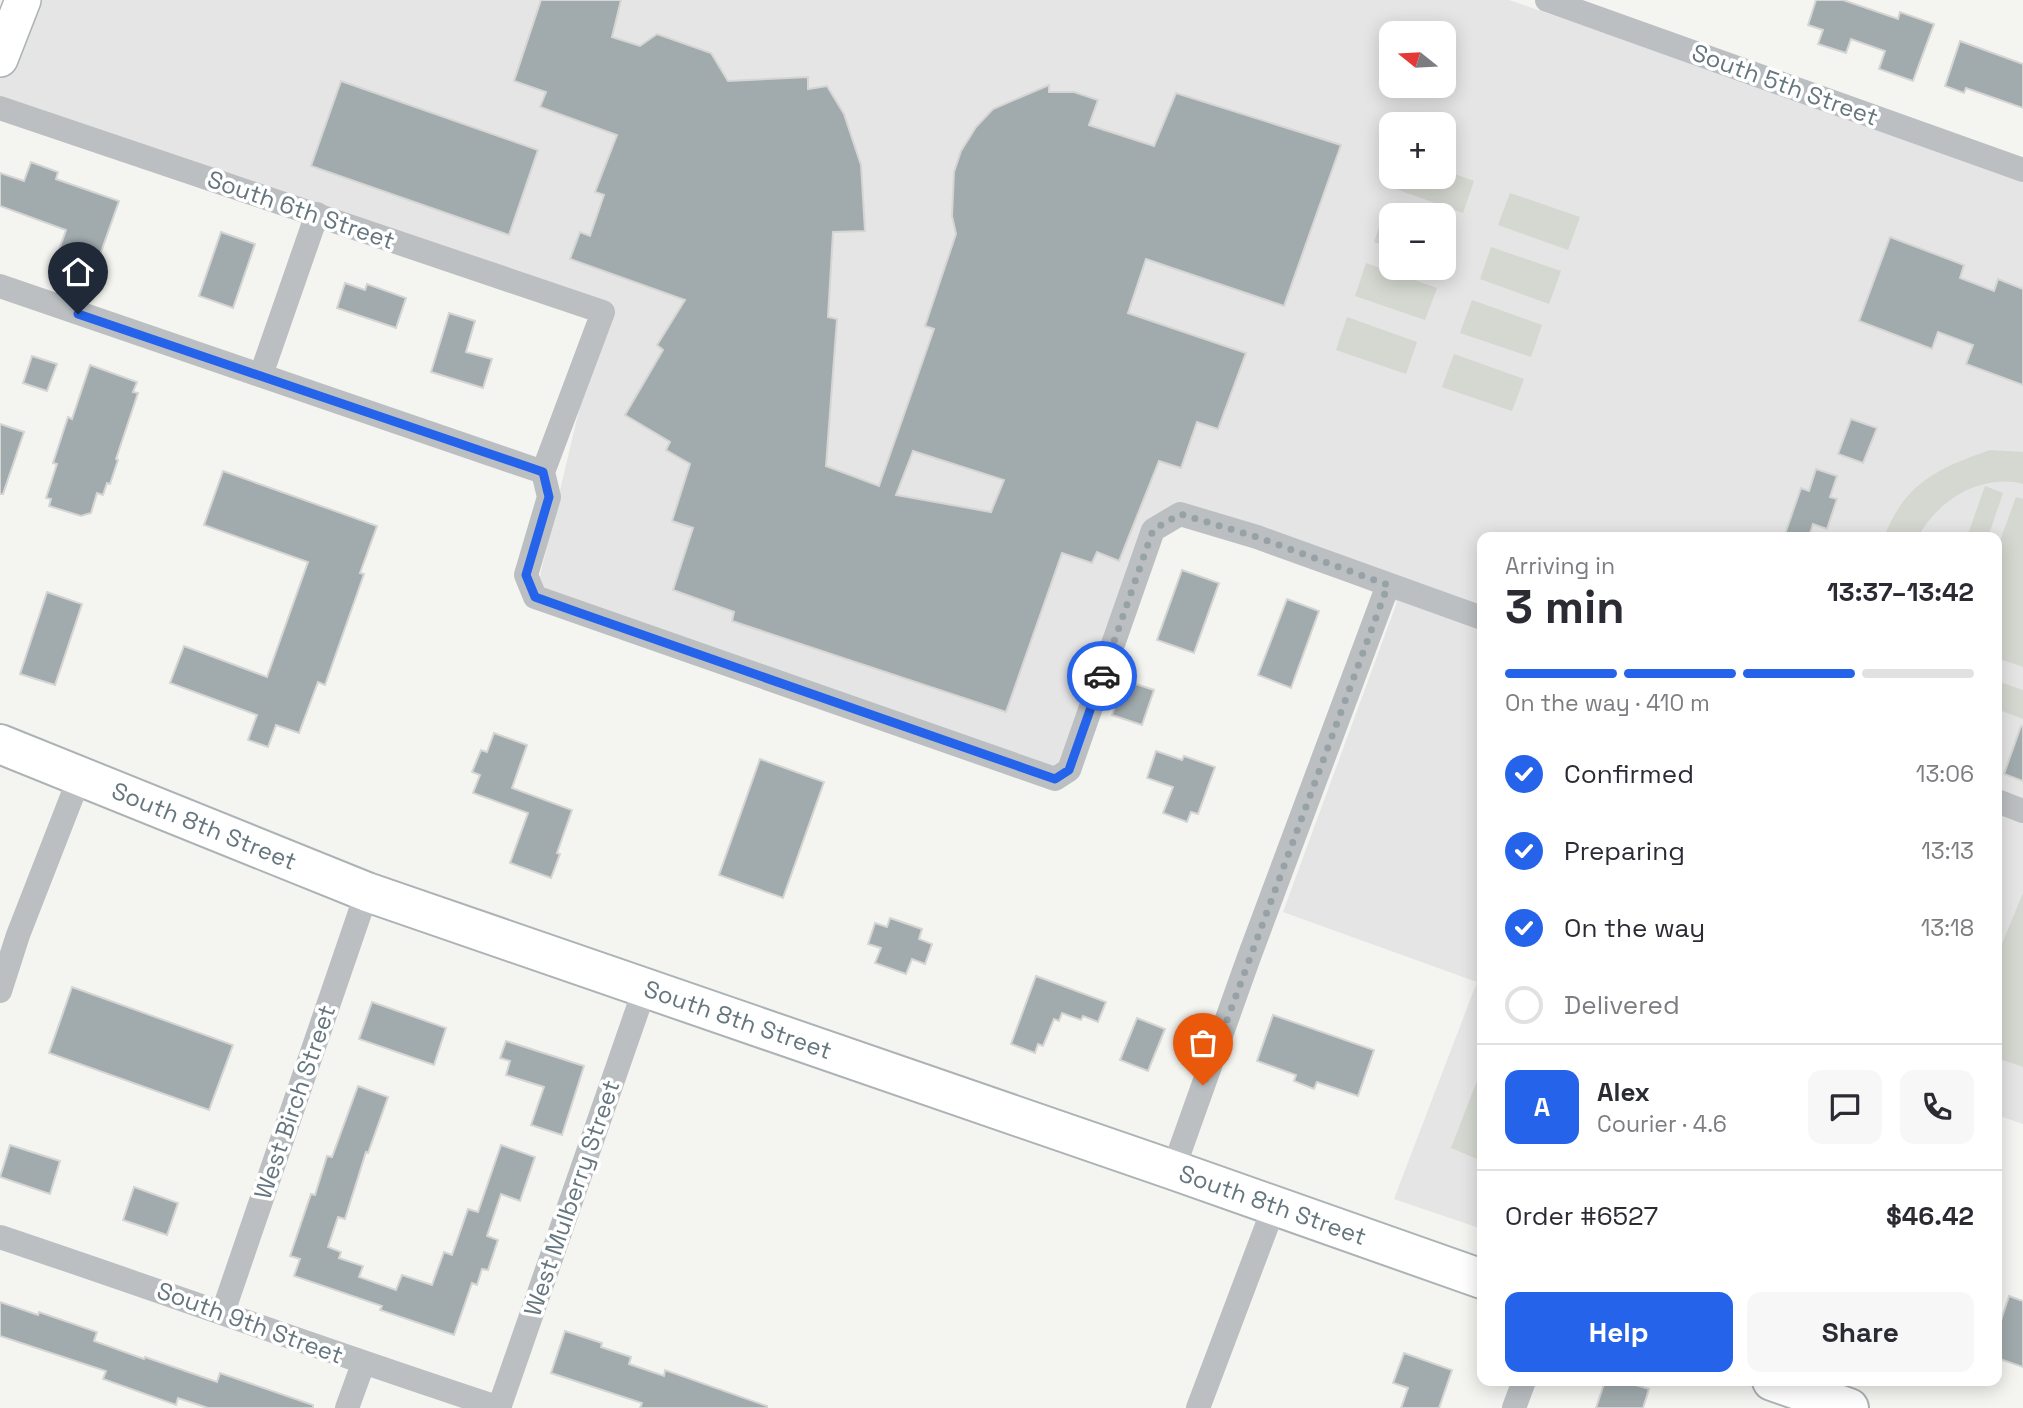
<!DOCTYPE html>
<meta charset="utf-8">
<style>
:root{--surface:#fff;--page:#f7f7f7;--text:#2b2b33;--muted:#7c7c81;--line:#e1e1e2;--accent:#2563eb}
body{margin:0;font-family:"Space Grotesk",sans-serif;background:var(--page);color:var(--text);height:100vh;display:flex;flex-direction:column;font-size:26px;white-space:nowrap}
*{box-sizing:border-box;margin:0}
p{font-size:23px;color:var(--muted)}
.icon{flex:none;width:38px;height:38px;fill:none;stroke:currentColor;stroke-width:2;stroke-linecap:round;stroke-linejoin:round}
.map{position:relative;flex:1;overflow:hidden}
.sheet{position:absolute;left:1477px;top:532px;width:525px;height:854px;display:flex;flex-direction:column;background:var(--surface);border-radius:14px;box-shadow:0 4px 18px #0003}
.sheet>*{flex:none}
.needle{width:46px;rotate:288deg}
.fabs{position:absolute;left:1379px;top:21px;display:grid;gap:14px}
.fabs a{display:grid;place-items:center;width:77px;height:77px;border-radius:14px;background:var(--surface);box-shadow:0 4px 18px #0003;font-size:35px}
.pin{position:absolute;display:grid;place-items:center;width:60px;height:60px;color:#fff;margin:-72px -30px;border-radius:50% 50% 50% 0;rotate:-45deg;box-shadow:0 0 7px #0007}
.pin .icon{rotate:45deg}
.courier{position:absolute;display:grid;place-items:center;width:70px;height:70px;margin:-35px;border:5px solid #2563eb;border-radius:50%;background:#fff;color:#222;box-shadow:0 2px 9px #0007}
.head em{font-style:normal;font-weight:600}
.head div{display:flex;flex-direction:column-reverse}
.head{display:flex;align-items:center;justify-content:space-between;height:119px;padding:0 28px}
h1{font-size:46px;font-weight:600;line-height:52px}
.bar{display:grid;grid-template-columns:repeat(4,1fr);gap:10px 7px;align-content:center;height:84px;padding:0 28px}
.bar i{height:9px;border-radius:5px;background:var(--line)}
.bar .selected{background:var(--accent)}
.bar p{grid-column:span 4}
.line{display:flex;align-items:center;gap:18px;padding:0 28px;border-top:2px solid var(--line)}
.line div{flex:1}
.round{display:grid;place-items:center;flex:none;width:74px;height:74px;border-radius:14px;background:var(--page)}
ol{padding:0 28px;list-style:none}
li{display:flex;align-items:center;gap:21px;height:77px}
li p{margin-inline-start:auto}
li .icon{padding:7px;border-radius:50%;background:var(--accent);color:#fff;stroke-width:4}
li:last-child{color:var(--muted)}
li i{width:38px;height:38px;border:4px solid var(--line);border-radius:50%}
.primary-button{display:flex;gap:14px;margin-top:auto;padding:14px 28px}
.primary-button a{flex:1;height:80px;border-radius:14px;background:var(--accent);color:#fff;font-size:28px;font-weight:600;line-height:80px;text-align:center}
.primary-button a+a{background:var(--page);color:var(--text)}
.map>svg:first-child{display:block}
.built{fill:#e4e5e4;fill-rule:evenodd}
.green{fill:#d4d8d0}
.building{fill:#a1abae;stroke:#d5d5d3;stroke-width:2;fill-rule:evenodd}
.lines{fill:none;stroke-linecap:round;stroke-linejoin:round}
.secondary-casing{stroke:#adb3b7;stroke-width:38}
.primary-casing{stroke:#acb2b5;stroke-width:42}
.street{stroke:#bbbfc2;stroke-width:24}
.secondary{stroke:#fff;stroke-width:35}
.primary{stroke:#fff;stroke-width:38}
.done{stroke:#97a2a7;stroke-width:7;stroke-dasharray:0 12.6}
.route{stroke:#2563eb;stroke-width:9}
.labels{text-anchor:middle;stroke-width:7;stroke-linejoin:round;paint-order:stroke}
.street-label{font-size:24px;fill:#65767f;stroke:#fff}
</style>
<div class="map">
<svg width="2023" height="1408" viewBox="0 0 2023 1408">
<rect width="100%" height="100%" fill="#f4f4f0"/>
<path class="built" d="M23,0h1486l514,177v947l-26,-9v-578h-515v692l-88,-30 83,-217 -194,-70 114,-310 -217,-88 -27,17 -98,248 -520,-182 67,-285 -602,-204v-49zM1391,33h53v53h-53zM1391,124h53v53h-53zM1391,215h53v53h-53z"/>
<g class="green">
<path d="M1444,170l30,11 -11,32 -70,-25 4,-11h47z"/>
<path d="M1510,193l70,24 -12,33 -70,-25z"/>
<path d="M1385,210l17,5h-11v33l-17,-6z"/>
<path d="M1491,247l70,24 -12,33 -69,-25z"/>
<path d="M1366,263l71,25 -12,32 -70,-24z"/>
<path d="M1472,300l70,25 -11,32 -71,-24z"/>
<path d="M1347,317l70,25 -11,32 -70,-24z"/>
<path d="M1454,354l70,25 -12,32 -70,-24z"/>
<path d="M1990,450l33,2v32c-42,-11 -86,17 -105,53h-34c21,-54 54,-69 106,-87z"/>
<path d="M1985,486l18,7 -15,44h-21z"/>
<path d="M2016,497l7,2v168l-26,-9v-109z"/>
<path d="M1997,681l26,9v29l-26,-10z"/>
<path d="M2023,893v174l-26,-9v-102z"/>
<path d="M1482,1068v93l-31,-13z"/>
</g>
<g class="building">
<path d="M541,0h80l-9,37 28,9 17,-12 54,19 17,28 80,-4v12l19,-3 17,28 17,51 4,66 -32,1 -5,85 9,2 -11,147 53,20 55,-157 -9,-3 31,-92 -4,-18 2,-44 7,-21 15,-24 17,-18 56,-24v7h25l24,8 -9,25 65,21 22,-53 165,52 -57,161 -138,-47 -18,54 118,40 -28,76 -21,-7 -16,46 -22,-7 -40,100 -22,-9 -5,11 -30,-10 -56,159 -274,-91 2,-9 -61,-22 20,-62 -21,-7 18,-57 -24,-14 4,-8 -45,-27 38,-65 -6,-5 28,-45 -115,-41 10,-27 10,4 14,-41 -9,-3 22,-57 -77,-28 6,-15 -32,-11zM913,451l91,29 -13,32 -95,-17z"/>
<path d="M1816,0h27l55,19 2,-7 34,12 -21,57 -34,-12 6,-18 -34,-12 -5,14 -28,-9 5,-14 -15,-5z"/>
<path d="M1960,41l63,23v44l-57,-20 -2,5 -19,-7z"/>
<path d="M341,81l197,69 -29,85 -198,-69z"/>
<path d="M31,162l27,10 -2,7 63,22 -24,68 -38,-13 9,-26 -66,-24v-33l24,8z"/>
<path d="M221,232l34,12 -22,64 -34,-12z"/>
<path d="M1890,237l74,28 -4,13 34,13 4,-12 25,10v96l-57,-21 7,-19 -35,-13 -6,17 -73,-28z"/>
<path d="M345,283l20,7 2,-6 39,14 -10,30 -59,-20z"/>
<path d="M449,313l26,8 -9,31 26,7 -9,29 -52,-16z"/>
<path d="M32,356l25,8 -10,27 -24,-8z"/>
<path d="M90,365l47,17 -4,10 5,1 -22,66 2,1 -8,24 -3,-1 -4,12 -6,-2 -6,20 -10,3 -32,-10 2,-7 -5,-1 11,-34 -4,-1 15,-46 4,2z"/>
<path d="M1851,419l26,9 -14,35 -25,-9z"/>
<path d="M0,424l24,8 -21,62h-3z"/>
<path d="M1816,469l21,7 -7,21 7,2 -10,30 -14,-5 -4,13h-25l17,-49 8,3z"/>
<path d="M223,471l154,55 -17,47 4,1 -39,111 -7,-3 -19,51 -23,-8 -8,22 -20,-7 9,-25 -87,-32 14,-37 83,31 41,-115 -104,-37z"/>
<path d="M1182,570l37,13 -25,70 -37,-13z"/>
<path d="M47,592l35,12 -27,81 -35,-11z"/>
<path d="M1287,599l32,12 -28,77 -33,-13z"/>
<path d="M1124,680l30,10 -12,35 -30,-10z"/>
<path d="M2021,726l2,1v54l-19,-7z"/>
<path d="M494,733l33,12 -15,43 60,22 -15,43 3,1 -9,24 -41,-15 18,-50 -55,-20 7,-18 -8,-3 9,-22 6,2z"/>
<path d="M1156,751l26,9 2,-4 31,11 -17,47 -7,-2 -4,10 -24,-9 10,-26 -26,-9z"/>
<path d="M760,759l64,23 -41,116 -64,-23z"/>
<path d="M890,918l32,11 -3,10 13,5 -7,20 -13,-5 -6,15 -31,-11 6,-15 -13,-4 7,-21 12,4z"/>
<path d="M1036,976l70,26 -8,20 -15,-6 -2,4 -19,-7 -3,8 -5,-2 -11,27 -5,-2 -3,9 -24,-9z"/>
<path d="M72,987l161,58 -24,65 -160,-57z"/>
<path d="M372,1002l74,26 -12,37 -75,-26z"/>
<path d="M1273,1015l101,35 -16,46 -41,-14 -3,7 -20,-8 2,-6 -39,-14z"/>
<path d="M1137,1018l28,11 -17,42 -28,-11z"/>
<path d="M506,1041l78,25 -22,69 -31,-10 13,-38 -38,-12 4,-14 -10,-3z"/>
<path d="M358,1086l30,11 -20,56 -2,-1 -21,67 -7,-2 -10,30 13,5 -2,6 24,8 -4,11 37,13 6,-15 30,10 12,-33 8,3 16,-46 10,3 23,-67 34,12 -15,44 -19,-7 -14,42 11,4 -10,30 -6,-1 -5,16 -5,-2 -18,52 -74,-25 2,-4 -88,-30 6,-17 -10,-3 21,-62 4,1 12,-39 5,1z"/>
<path d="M10,1145l50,16 -10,33 -50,-17z"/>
<path d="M134,1187l44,16 -11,32 -44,-15z"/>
<path d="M2009,1296l14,5v66l-26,-9v-25z"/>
<path d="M0,1302l38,13 1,-3 58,20 -3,9 50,18 1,-2 72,25 3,-9 93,32v3h-105l-30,-10 -2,7 -73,-26 3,-8 -106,-35z"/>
<path d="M565,1331l37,12 -1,4 30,10 -2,7 35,12 1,-6 102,36v2h-127l2,-5 -91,-30z"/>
<path d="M1404,1353l48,17 -13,38h-38l7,-20 -15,-5z"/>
<path d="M1605,1381h18l26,8 -6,19h-47z"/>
</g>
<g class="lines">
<g class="secondary-casing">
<path id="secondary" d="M0,59l23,-59"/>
</g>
<g class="primary-casing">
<g id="primary">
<path id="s1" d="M0,744l367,148 806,278 309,109"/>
<path d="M1772,1381l77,27"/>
</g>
</g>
<g class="street">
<path d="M1547,0l476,170"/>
<path d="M0,108l603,204 -60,160 6,25 -23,78 9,22 520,182 14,-9 84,-240 27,-16 77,23 225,81"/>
<path d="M0,286l543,186"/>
<path d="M261,375l56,-161"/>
<path d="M1997,801l26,10"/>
<path d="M0,991l18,-56 62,-159"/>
<path d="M1173,1170l76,-213 139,-372"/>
<path d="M0,1237c167,56 332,116 500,171"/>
<path d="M223,1312l144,-420"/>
<path d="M347,1408l16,-44"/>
<path d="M499,1408l146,-420"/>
<path d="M1198,1408l76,-201"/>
<path d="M1514,1408l10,-27"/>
</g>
<use href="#secondary" class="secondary"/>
<use href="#primary" class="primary"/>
</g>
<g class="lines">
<path class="done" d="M1102,676l51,-146 27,-16 77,23 131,48 -185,500"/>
<path class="route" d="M78,314l465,158 6,25 -23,78 9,22 42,15 478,167 14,-9 33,-94"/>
</g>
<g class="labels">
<g class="street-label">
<text transform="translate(1785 85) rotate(20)" y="8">South 5th Street</text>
<text transform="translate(301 210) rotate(19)" y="8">South 6th Street</text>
<text dy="8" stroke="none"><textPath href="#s1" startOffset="220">South 8th Street</textPath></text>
<text dy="8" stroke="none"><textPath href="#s1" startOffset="788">South 8th Street</textPath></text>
<text transform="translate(295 1102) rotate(-71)" y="8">West Birch Street</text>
<text transform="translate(572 1198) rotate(-71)" y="8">West Mulberry Street</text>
<text dy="8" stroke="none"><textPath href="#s1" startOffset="1354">South 8th Street</textPath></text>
<text transform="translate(250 1323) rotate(20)" y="8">South 9th Street</text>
</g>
</g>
</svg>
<div class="fabs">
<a><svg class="needle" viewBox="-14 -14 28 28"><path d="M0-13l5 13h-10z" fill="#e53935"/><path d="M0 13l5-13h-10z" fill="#7c7c81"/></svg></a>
<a>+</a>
<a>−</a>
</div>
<div class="pin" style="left:1203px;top:1085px;background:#ea580c"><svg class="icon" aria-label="bag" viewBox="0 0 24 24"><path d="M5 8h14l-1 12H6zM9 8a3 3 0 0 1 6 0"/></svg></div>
<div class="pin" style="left:78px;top:314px;background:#1f2937"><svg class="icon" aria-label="home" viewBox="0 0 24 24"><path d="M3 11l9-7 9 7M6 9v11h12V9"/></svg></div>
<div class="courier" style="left:1102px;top:676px"><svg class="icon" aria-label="car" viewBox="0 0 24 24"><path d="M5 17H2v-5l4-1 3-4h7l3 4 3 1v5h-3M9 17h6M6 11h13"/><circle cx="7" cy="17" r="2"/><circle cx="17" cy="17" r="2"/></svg></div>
<section class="sheet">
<div class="head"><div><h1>3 min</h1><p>Arriving in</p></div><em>13:37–13:42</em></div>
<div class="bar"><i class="selected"></i><i class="selected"></i><i class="selected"></i><i></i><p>On the way · 410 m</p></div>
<ol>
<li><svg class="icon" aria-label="check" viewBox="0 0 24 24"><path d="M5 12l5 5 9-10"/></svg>Confirmed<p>13:06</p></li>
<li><svg class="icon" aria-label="check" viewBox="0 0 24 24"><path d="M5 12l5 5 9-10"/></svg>Preparing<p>13:13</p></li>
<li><svg class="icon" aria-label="check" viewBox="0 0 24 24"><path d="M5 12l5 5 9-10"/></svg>On the way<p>13:18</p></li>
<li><i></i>Delivered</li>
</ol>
<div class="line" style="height:126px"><b class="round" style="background:var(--accent);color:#fff">A</b><div><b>Alex</b><p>Courier · 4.6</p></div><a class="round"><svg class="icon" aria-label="chat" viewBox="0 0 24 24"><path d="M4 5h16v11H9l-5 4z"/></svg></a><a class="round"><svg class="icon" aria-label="phone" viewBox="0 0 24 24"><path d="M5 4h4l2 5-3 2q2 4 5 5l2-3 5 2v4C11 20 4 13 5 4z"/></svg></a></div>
<div class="line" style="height:91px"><div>Order #6527</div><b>$46.42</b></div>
<div class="primary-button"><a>Help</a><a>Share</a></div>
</section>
</div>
